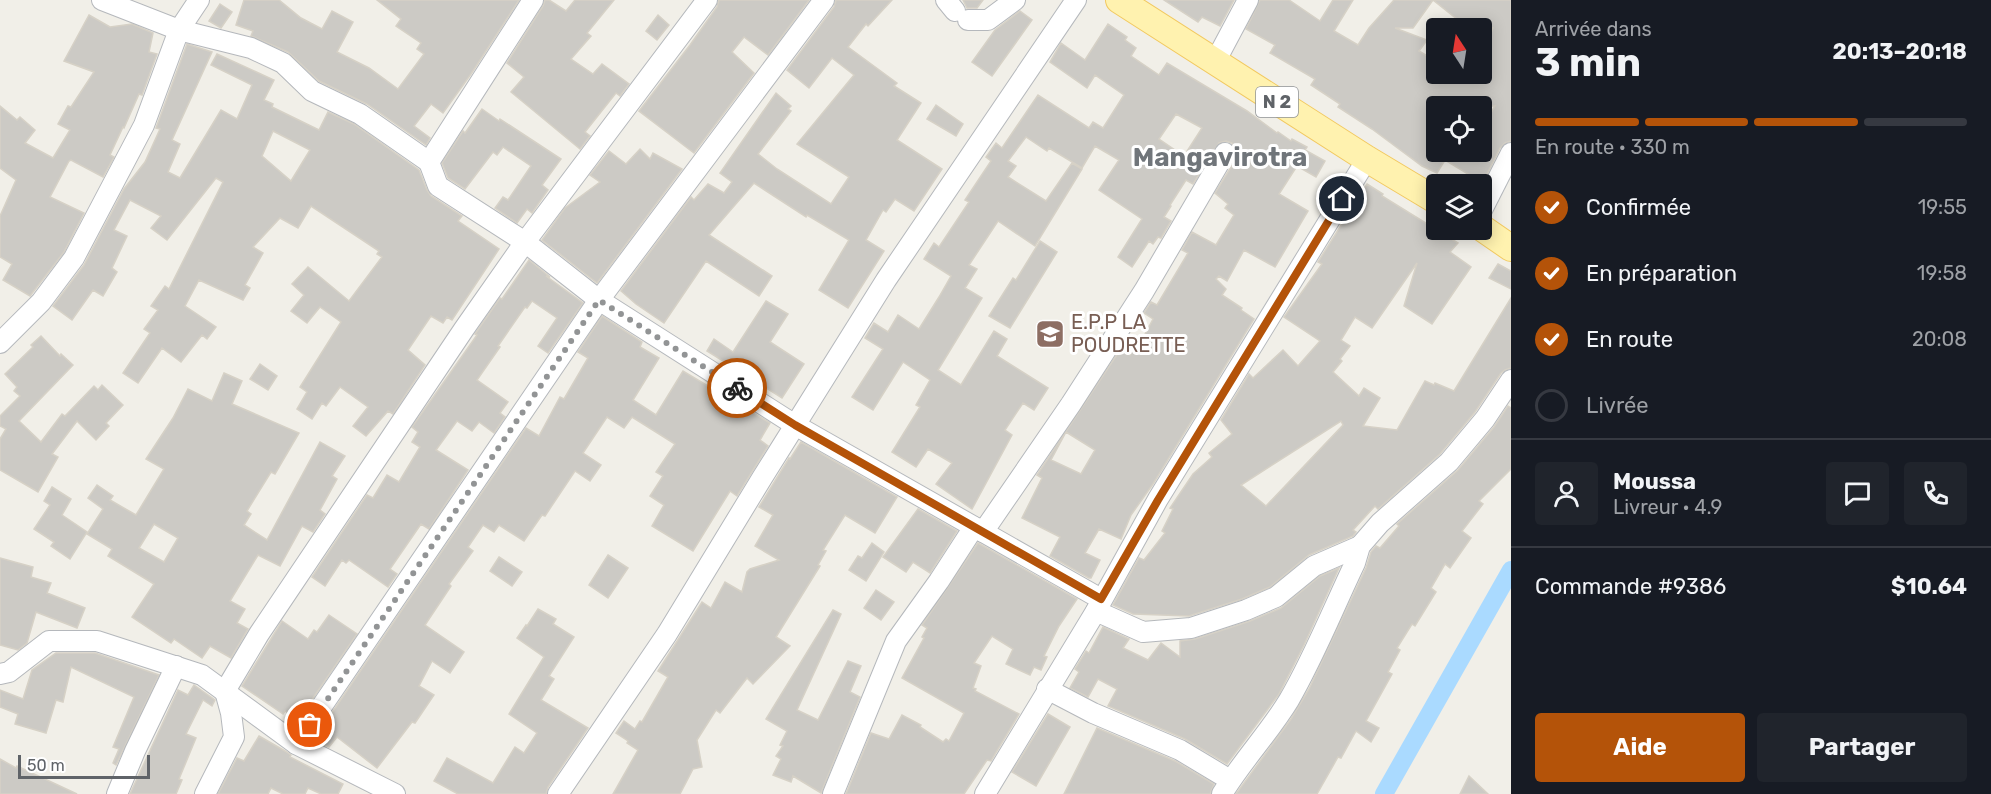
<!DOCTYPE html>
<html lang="fr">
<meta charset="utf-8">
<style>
:root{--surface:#171b24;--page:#20242c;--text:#f1f3f6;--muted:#9ea1a6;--line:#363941;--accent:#b45309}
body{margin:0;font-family:Rubik,sans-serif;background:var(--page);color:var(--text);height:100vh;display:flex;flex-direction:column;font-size:22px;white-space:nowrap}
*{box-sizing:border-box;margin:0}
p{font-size:20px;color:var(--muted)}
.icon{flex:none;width:33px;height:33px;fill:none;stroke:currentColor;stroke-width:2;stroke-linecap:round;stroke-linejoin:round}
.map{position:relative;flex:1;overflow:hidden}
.details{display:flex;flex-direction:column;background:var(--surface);width:480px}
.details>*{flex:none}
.needle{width:39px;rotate:348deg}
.fabs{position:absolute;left:1426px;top:18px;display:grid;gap:12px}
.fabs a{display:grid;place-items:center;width:66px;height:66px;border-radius:6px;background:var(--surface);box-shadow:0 3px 15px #0003;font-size:30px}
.scale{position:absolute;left:18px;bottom:15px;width:132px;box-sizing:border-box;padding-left:6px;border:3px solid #5f6368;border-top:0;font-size:16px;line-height:21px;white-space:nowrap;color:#5f6368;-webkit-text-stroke:4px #fff;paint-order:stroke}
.pin{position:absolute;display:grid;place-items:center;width:51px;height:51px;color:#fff;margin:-26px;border:3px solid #fff;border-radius:50%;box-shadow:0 2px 6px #0007}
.courier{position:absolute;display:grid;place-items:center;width:60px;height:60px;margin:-30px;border:4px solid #b45309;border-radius:50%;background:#fff;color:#222;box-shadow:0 2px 8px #0007}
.headline em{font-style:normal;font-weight:700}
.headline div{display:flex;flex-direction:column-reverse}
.headline{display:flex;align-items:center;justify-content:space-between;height:102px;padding:0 24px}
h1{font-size:39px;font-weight:700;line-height:45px}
.bar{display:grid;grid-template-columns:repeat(4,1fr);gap:9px 6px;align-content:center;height:72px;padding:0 24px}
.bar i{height:8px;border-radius:4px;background:var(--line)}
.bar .selected{background:var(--accent)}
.bar p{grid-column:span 4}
.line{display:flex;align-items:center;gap:15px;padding:0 24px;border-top:2px solid var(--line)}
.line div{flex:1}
.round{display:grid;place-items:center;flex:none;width:63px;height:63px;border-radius:6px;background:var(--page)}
ol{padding:0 24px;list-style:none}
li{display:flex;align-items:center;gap:18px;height:66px}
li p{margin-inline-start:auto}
li .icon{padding:6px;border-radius:50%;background:var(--accent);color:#fff;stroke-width:4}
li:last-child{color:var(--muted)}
li i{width:33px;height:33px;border:3px solid var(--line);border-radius:50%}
.cta{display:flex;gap:12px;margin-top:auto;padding:12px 24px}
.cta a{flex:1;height:69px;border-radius:6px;background:var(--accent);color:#fff;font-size:24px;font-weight:700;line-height:69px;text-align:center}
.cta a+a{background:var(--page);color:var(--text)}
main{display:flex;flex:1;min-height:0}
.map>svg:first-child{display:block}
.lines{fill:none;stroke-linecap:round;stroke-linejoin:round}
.canal{stroke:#aadaff;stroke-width:18}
.building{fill:#cccac5;stroke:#d6d1c6;stroke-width:1.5;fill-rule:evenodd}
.minor-casing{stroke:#b5b8bc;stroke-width:22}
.major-casing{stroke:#f2c960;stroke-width:28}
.minor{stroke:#fff;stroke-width:20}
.major{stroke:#fff2af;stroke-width:26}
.done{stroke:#929495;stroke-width:6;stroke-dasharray:0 10.8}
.route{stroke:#b45309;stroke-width:8}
.labels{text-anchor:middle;stroke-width:6;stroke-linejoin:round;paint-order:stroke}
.shield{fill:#fff;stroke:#8f9295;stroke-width:1.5}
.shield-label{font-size:18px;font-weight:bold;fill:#5f6368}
.education-label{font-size:20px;fill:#785e54;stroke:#fff;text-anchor:start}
.district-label{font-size:26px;font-weight:bold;fill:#70757a;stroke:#fff}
</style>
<main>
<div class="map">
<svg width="1511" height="794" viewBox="0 0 1511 794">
<rect width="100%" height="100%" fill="#f1efe8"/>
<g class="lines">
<path class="canal" d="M1384,794l127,-224"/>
</g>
<g class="building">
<path d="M244,0h35l22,18 21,11 10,-18 21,11 -16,30 32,16 29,21 26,-35 -7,-5 4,-6 -25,-17 5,-7 -24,-19h142l-48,74 -28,39 -12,-9 -17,22 16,12 -4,7 -59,-41 -48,-23 -31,-29 -37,-16 2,-5 -17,-6z"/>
<path d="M545,0h4l17,11 9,-11h39l-27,33 4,3 -20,23 22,15 9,-10 27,20 -9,12 -4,-3 -31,39 5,4 -10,13 -69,-57 13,-15 -17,-14 36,-57z"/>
<path d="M719,0h90l-41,55 -24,-18 -12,15 22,21 -60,80 -55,-42 51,-66 27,-38z"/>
<path d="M836,0h56l-24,26 -2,-2 -18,23 49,36 -3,3 27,17 -24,37 45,29 -28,42 -19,-12 -9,13 -3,-2 -17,30 18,11 -36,57 -29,-18 30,-50 -42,-25 -1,2 -52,-34 -45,52 63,41 -13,20 -53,-35 -42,62 -28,-19 -15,-13 70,-94 3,3 14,-16 16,9 8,-11 -12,-9 56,-80 15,13 -3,3 3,2 -33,43 19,15 54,35 18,-27 -52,-33 57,-69 -22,-17 -23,30 -22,-18 47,-63z"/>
<path d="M963,0h20l-6,8h-10z"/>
<path d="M1164,0h70l-14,26 -18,-9 -4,5z"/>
<path d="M1260,0h29l31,21 13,-21h20l-19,31 24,14 11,-17 25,-28h39l-20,28h-18l32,12 -8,11 18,11v12h45v-20l11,-26h-41l6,-8 -25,-20h78v141l-6,2 -5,5 -18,36h-13l4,-7 -28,-17 -8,13 -15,-7 -50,-37 -34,-22 2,-3 -29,-19 4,-6 -45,-26 5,-8 -29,-16zM1437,106h58l-13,22v24h-45z"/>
<path d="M220,4l12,8 -11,16 -12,-7z"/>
<path d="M1020,11l12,9 -40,56 -20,-14 23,-32z"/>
<path d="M89,15l21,12 22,-3 21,9 -4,19 8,2 -15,41 -3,-1 -15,34 -1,-1 -13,28 4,2 -11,20 -32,-17 -2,1 -19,36 34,16 -20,39 -34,44 -27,-16 9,-16 -12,-7v-41l16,-36 -16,-12v-62l17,14 3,-3 15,13 -10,13 28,15 17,-28 -12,-6 10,-18 3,1 23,-35 -30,-11z"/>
<path d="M658,15l11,10 -12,15 -11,-9z"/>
<path d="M1108,24l19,13 -2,3 11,8 -5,8 28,19 8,-12 80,48 30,22 1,-1 13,9 1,-2 15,8 -2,3 20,11 -9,16 -19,-11 -18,28 29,17 -33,56 -31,-17 -17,31 -8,-5 -3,3 10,10 -4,6 20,13 -1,2 13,9 -101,165 -22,31 -10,24 -22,-10 -14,24 15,7 -9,18h-2l-39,-22 10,-19 -38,-19 20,-40 -5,-3 83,-125 10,5 2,-4 3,2 18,-34 -9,-6 7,-11 6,3 31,-52 -6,-3 10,-18 24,13 18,-30 -9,-7 3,-4 -13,-11 21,-34 1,-6 -5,-10 -6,-2 -7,2 -26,41 -7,-4 -16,25 1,1 -7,11 7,4 -10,17 -3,-1 -5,7 -4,-3 -17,26 -14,-10 24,-38 -43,-29 20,-30 -24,-14 -13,22 -33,-20 -2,3 -21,-14 -18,24 8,5 -8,11 38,24 26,-38 10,6 -47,77 -37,-25 -29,44 8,4 -12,19 17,10 -44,72 23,15 33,-54 13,8 -10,17 51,32 -14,22 -11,-7 -18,27 7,5 -40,74 -36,-25 16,-21 -24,-14 -12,18 -24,-15 28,-45 -4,-2 14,-25 -27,-18 -30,48 -21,-13 31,-48 -18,-11 9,-15 14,9 10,-17 21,14 20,-32 12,-21 -27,-17 10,-16 5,4 30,-45 -4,-2 26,-39 -5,-4 10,-14 6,5 36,-53 51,33 4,-6 10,6 21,-33 -29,-20 -8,13 -37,-26 11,-19 24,17zM1176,114l26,14 -18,28 -25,-17zM1066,432l29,18 -14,24 -30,-14z"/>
<path d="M187,44l25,8 -40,88 8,4 -12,28 12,6 41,-68 16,9 15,-34 -41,-20 6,-11 57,26 -10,20 9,4 -1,3 47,23 9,-18 26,12 65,46 8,20 4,6 31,20 -4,5 41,28 -47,71 -5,-3 -4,6 -12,-7 -23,34 17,15 -32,49 -5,-3 -22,25 -13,-10 15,-19 -28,-20 -14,19 -4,-3 -10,16 -15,-10 10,-17 -7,-5 41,-65 -21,-15 -13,16 -16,-12 13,-16 -12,-11 16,-17 41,34 33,-44 -5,-3 2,-3 -68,-45 -13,22 -18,-10 -27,29 10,6 -18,32 5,3 -7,12 -44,-20 -14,26 31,21 -9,12 -5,-4 -21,27 -19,-14 -24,35 -15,-10 27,-40 -6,-4 14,-19 -7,-4 14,-20 4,3 54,-107 -7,-4 -49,62 -16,-12 10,-12 -31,-16 -16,30 13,6 -15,32 5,4 -14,24 -10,-6 -21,30 -19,-14 31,-41 40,-76 21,-27 15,-33 -4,-1zM273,131l37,19 -19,31 -29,-25z"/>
<path d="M936,105l27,19 -7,12 -29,-17z"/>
<path d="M482,109l17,12 1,-2 61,40 -19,26 6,5 -16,23 -5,-4 -10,14 -22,-15 8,-11 5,3 23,-34 -28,-19 -6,8 -4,-3 -28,37 -17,-11 -6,-15 21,-32 2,2z"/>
<path d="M640,149l10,10 3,-6 29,16 -85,114 -55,-43 23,-32 35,-26 -10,-7 19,-24 17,13z"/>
<path d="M1367,184l16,10 -1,2 76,47 -8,9 21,15 -39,57 -28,-18 13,-43 -45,65 -17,-11 -14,23 9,6 -10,13 2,2 -9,11 26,24 5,-8 16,10 -17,28 34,4 28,-49 9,4 1,-2 19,8 57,-93v70l-6,2 -4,3 -26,39 -35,42 -62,55 -3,-3 -22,24 3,2 -3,4 -44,19 -39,32 -28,12 -53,17 -56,-2 -20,-9 26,-47 5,2 21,-27 -3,-2 11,-22 -3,-1 23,-34 19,-17 -3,-4 23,-19 -11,-14 28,-46 4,4 30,-28 15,16 22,-25 -36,-24 38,-53 -4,-2zM1341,421l2,4 -77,81 -25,-21z"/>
<path d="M1040,241l17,11 -47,76 -21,-12 24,-38 3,2z"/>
<path d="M529,260l21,17 -4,-1 37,27 -35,50 -10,-7 19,-28 -25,-17 -5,7 -2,-1 -27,39 2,1 -23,33 31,22 -8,11 5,4 -11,16 -15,-11 -7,9 -15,-10 -21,29 32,20 -39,59 -8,-5 -31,45 7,5 -9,13 -39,-27 -3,3 -4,-3 -17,26 -13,-9 55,-82 6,3 14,-23 12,7 21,-35 -8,-5 6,-10 -6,-5 65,-92 -2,-1 25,-36 2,1z"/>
<path d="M1498,264l13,7v18l-22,-11z"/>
<path d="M766,301l22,13 -18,28 34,22 -22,34 -75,-47 7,-12 19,13z"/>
<path d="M602,316l40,26 -2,5 19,11 -26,42 23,15 27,-44 87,52 -10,17 8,6 -31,50 -7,-5 -37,60 -41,-25 12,-21 -14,-9 13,-20 -7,-4 19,-28 -43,-27 -8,11 -17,-11 -24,36 18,12 -11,16 -15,-10 -30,45 -3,-1 -18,26 -25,-16 -5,7 -11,-7 -15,22 5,4 -24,33 2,2 -26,39 39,27 -14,21 -18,-12 -13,25 15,9 -19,28 -3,-1 -35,46 -40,-31 -8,10 -10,-5 -5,-3 212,-311 13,8 21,-39 4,2 24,-41 -10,-6z"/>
<path d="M41,336l19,20 1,-2 12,11 -54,56 22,21 21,-28 3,2 29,-30 4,4 4,-5 21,20 -17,18 3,3 -13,14 -19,-19 -25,33 6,3 -20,35 -38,-22v-31l6,-10 -6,-3v-10l20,-20 -6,-5 3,-4 -12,-13 28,-27 -2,-2z"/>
<path d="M260,364l17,12 -9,14 -18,-11z"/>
<path d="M224,373l18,8 -10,23 67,29 -24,41 -4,-2 -24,39 4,3 -7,11 23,15 53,-98 25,14 -13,20 5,3 -17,31 5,4 -12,18 -11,-6 -22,40 -22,-11 -28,46 15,8 -8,14 11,6 -17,29 -21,-12 -8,12 -28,-19 -3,4 -39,-26 22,-33 -46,-28 4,-7 -25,-15 16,-25 -15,-11 9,-13 16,11 -3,4 26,15 28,-46 -18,-10 27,-41 15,-29 24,12zM154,524l24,14 -14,24 -25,-14z"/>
<path d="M1508,406l3,2v61l-32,32 4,3 -21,27 9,7 -21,30 -5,-4 -14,24 5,4 -21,34 -3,-2 -15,24 3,2 -12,22 4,2 -26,47 13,7 -8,14 -15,-11 -15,27 -3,-1 -21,37h-81l55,-75 18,-30 57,-121 5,-16 5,-6 4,2 19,-22 -2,-2 61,-54 36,-43z"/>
<path d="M801,442l96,55 -22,36 -30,-18 -22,35 3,1 -8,14 2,1 -44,71 14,9 -37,38 -6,-6 -27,35 -4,-3 -19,30 5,27 -9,2 -13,25h-67l25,-44 -11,-7 1,-2 -12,-8 8,-12 11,8 5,-8 2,1 26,-45 -10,-6 44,-69 9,6 14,-26 17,10 5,-20 3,-3 29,-9 -24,-14 18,-31 -14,-8 30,-49 1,1z"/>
<path d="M52,487l19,12 -9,16 25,17 -17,27 -19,-13 3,-4 -20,-13 16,-24 -6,-4z"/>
<path d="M918,509l39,22 -27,42 -17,-11 -7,10 -23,-15z"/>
<path d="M872,543l12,9 -18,29 -17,-11 9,-14 4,2z"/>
<path d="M978,543l99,56 -18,27 -15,30 3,1 -6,13 -7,-3 -4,8 -24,-11 7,-15 -21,-13 -18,27 7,3 -8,22 3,1 -1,2 44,23 -28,47 -4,-1 -23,34h-118l25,-61 18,6 13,-24 19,10 -1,2 23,15 3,-3 3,2 15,-28 -62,-35 22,-40 -2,-1 5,-9 -5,-3z"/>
<path d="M608,555l20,13 -20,30 -19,-13z"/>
<path d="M499,557l23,15 -10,14 -22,-15z"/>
<path d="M0,558l33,9 -2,10 20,6 -4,10 38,15 -8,20 -41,-16 -9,31 -9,7 -18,-5z"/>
<path d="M1339,568l-35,77 -25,49 -52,70 -42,-25 -77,-33 9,-17 -19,-10 -10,18 -18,-9 9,-16 -4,-3 11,-18 3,2 14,-26 26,12 -6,9 25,12 13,-17 19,14v-16l15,-2 55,-18 31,-13 39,-32z"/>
<path d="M876,590l18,12 -13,18 -17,-12z"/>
<path d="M538,609l18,10 -3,5 21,13 -25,39 5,3 -13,21 47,28 -40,59 -2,7h-88l-24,-13 13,-23 46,25 22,-36 9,6 13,-20 -28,-19 35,-57 -27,-19 9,-13 1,1z"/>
<path d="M833,610l8,4 -44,96 21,10 30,-59 13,5 -11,26 10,5 -39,96 -28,-17 -2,6 -18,-7 8,-16 -5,-3 7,-10 -3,-1 7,-14 -21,-12z"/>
<path d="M329,615l28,19 -59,86 -13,-9 -2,3 -41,-28 40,-65 26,18 6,-9 3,2z"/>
<path d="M56,653h39l64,22 -43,90 -3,-2 6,-14 -6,-2 21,-50 -63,-30 -8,35 -7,-2 -10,33 -31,-9 3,-10 -18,-7v-17l23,9 9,-29z"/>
<path d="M194,685l21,15 -3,6 -9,-6 -17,34 10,4 -17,41 3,1 -6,14h-46l48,-104 10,5z"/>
<path d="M1048,714l22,13 -34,59 -24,-14z"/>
<path d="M1097,728l78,33 39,23 -4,10h-146z"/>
<path d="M259,736l26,15 6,4 -1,2 53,27 -5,10h-17l-13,-6 -3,6h-22l-12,-6 -3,6h-50l19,-36 7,3z"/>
<path d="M0,759l16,9 1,-2 60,28h-77z"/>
<path d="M1469,776l19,18h-28z"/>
</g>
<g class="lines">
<g class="minor-casing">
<g id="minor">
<path d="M102,0l77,30 72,18 32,15 29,28 48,23 69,48"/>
<path d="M533,0l-104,162 9,24 87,56 74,58 196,125 306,174"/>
<path d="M946,0l9,11"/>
<path d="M968,20h20l27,-20"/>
<path d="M1215,62l33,-62"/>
<path d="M1482,210l29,-57"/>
<path d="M0,343l41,-41 33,-44 70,-133 35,-95 20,-30"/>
<path d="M983,532l88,-128 73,-113 81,-138"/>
<path d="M1096,611l47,21 48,-4 55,-18 30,-13 38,-31 46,-20"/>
<path d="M0,674l9,-2 40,-31h48l105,34 94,69 99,50"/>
<path d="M1047,689l46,24 87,37 50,30"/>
<path d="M296,744l303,-444 225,-300"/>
<path d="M117,794l18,-43 41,-85"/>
<path d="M205,794l29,-57 -3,-24 -6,-22 34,-57 205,-305 61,-87 182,-242"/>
<path d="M558,794l109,-160 95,-156 124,-198 190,-280"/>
<path d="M833,794l63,-153 43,-60 35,-54"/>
<path d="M985,794l111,-183 62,-112 209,-340"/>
<path d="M1222,794c20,-33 47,-61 67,-94 25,-43 44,-91 66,-137l5,-17 20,-23 69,-61 36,-43 26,-39"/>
</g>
</g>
<g class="major-casing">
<g id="major">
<path d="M1119,0l248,159 70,42"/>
<path d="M1482,228l29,20"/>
</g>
</g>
<use href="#minor" class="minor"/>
<use href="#major" class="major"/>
</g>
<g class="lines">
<path class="done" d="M310,725l289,-425 138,88"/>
<path class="route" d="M737,388l58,37 306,174 57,-99 184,-301"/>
</g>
<defs>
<g id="school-square" transform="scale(1.5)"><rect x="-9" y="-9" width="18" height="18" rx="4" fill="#8d6e63" stroke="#fff"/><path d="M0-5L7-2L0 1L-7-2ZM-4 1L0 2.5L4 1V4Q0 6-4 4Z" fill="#fff"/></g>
</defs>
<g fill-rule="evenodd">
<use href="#school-square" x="1050" y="334"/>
</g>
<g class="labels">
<rect class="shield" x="1256" y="87" width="42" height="30" rx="4.5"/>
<g class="shield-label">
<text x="1277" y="108">N 2</text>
</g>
<g class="education-label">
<text x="1071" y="329">E.P.P LA<tspan x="1071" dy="23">POUDRETTE</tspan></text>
</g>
<g class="district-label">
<text x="1220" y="166">Mangavirotra</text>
</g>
</g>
</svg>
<div class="fabs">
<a><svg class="needle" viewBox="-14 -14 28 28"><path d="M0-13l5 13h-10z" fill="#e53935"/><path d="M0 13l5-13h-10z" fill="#9ea1a6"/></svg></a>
<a><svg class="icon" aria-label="locate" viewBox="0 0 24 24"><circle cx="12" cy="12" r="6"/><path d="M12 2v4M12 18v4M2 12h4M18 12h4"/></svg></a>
<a><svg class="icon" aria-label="layers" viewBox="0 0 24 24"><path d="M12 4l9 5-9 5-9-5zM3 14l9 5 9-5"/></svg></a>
</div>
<div class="scale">50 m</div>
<div class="pin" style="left:310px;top:725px;background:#ea580c"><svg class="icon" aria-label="bag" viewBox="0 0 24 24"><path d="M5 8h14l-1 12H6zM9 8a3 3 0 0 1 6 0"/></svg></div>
<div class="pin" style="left:1342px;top:199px;background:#1f2937"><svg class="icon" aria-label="home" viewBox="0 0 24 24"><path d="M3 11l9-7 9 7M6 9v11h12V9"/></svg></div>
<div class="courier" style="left:737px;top:388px"><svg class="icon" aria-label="bike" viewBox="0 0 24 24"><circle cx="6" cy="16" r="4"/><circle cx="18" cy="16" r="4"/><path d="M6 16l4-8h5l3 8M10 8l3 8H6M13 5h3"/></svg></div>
</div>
<section class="details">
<div class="headline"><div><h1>3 min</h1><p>Arrivée dans</p></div><em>20:13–20:18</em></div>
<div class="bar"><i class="selected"></i><i class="selected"></i><i class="selected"></i><i></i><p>En route · 330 m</p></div>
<ol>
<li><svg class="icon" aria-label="check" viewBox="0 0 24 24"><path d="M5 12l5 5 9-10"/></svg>Confirmée<p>19:55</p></li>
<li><svg class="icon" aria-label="check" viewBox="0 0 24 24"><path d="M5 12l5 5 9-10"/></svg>En préparation<p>19:58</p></li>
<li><svg class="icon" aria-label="check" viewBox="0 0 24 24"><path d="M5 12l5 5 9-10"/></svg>En route<p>20:08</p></li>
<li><i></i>Livrée</li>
</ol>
<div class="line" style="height:108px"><a class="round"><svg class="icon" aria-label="person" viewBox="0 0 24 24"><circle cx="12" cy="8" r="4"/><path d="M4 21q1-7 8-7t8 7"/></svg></a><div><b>Moussa</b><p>Livreur · 4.9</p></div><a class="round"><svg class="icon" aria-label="chat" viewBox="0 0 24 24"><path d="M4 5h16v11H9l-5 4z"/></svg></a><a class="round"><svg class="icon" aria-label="phone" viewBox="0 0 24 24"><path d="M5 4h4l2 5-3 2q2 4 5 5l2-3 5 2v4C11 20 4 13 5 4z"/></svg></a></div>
<div class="line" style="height:78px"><div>Commande #9386</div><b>$10.64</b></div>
<div class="cta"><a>Aide</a><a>Partager</a></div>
</section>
</main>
